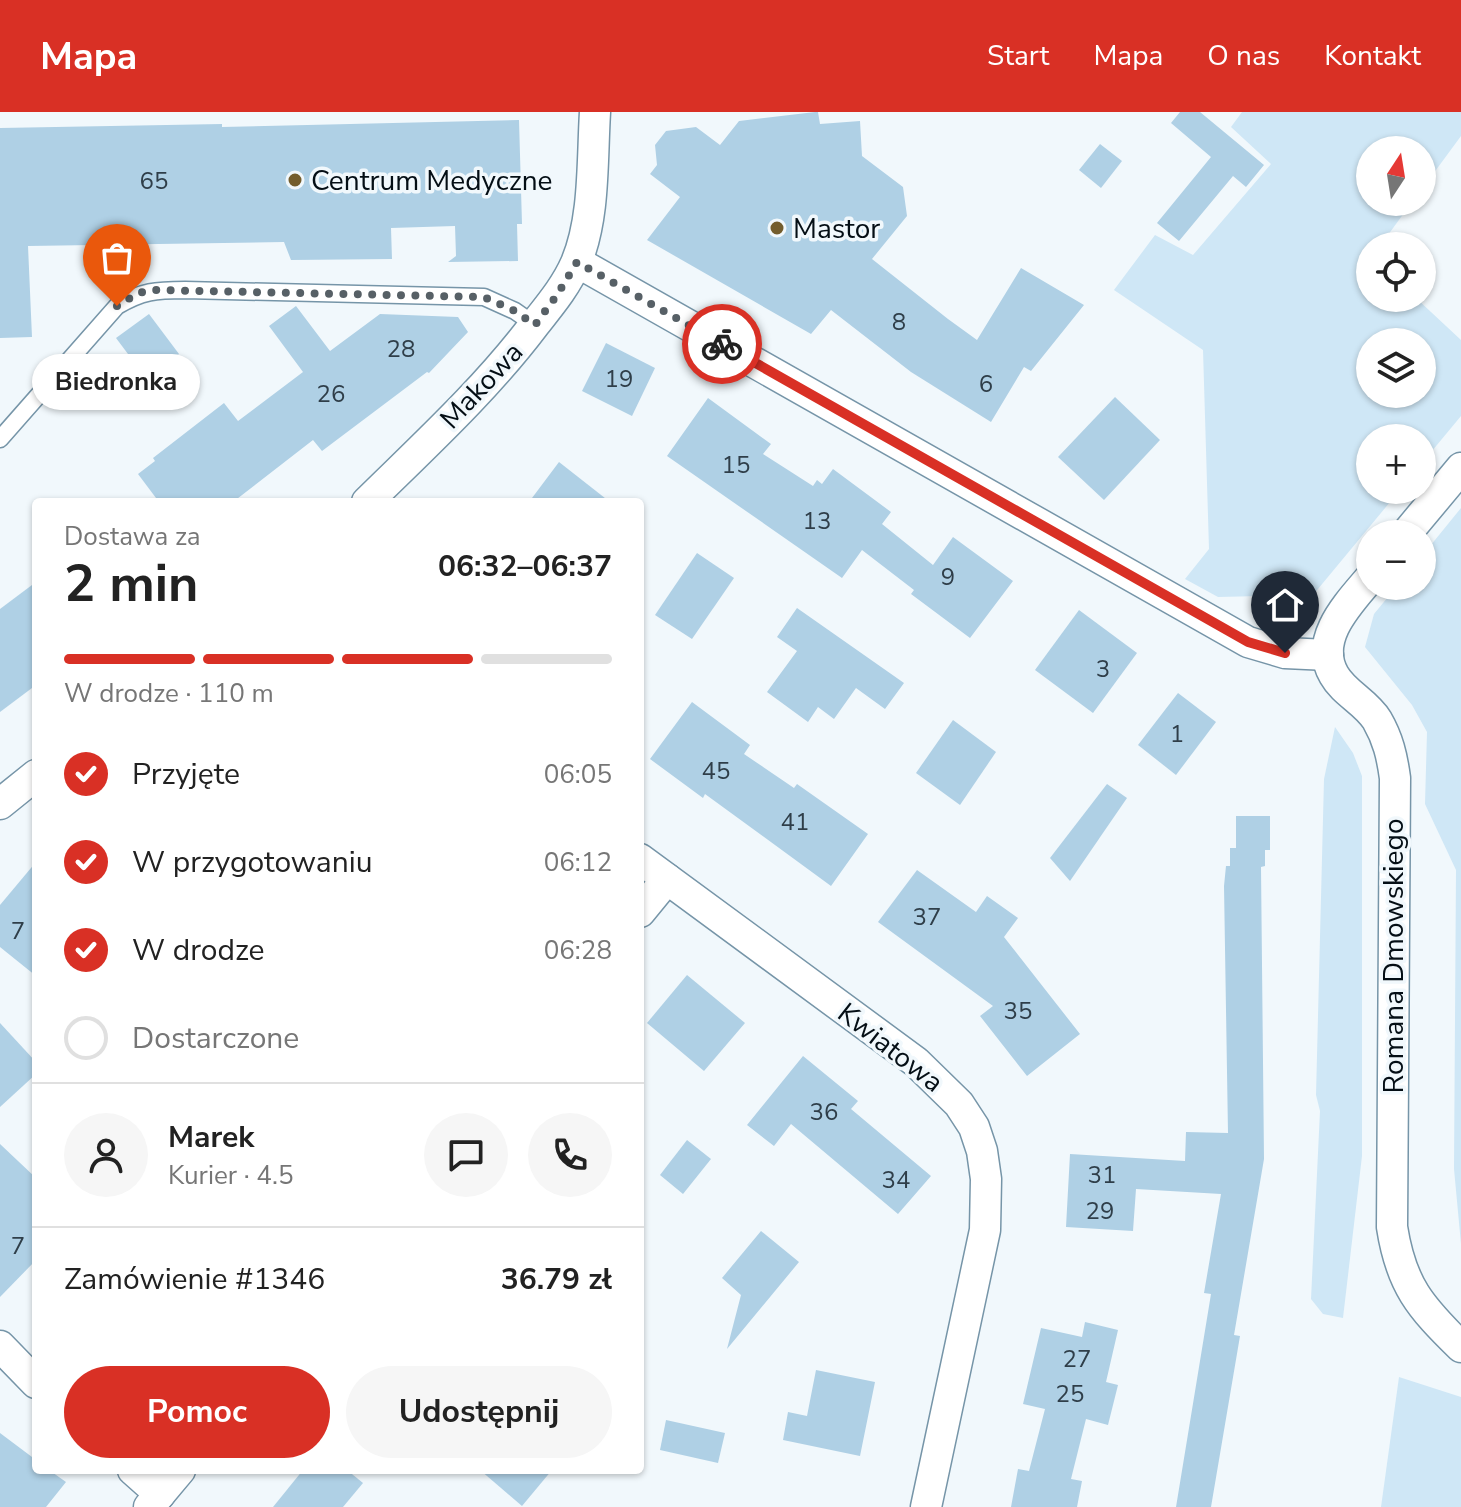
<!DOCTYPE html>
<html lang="pl">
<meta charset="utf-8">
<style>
:root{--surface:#fff;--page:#f6f6f6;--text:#222;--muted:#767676;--line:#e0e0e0;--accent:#d93025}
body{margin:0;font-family:"Nunito Sans",sans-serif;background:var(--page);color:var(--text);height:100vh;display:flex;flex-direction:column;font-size:30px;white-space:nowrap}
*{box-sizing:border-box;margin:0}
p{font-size:26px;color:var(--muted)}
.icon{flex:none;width:44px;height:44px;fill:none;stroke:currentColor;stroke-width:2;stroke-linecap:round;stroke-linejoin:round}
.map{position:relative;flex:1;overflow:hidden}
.sheet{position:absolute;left:32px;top:386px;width:612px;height:976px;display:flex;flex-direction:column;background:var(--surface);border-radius:8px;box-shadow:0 2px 6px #0004}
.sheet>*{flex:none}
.needle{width:52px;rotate:12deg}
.tools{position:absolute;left:1356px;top:24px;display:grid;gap:16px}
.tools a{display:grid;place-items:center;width:80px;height:80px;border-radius:50%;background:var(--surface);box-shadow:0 2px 6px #0004;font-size:40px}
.pin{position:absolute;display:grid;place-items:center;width:68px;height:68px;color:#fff;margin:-82px -34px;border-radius:50% 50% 50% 0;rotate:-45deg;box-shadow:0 0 8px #0007}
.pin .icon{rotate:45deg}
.courier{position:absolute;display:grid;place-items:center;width:80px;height:80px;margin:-40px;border:6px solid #d93025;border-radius:50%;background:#fff;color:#222;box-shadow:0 2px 10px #0007}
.bubble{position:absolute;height:56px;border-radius:28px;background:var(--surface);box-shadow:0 2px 6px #0004;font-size:26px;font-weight:700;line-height:56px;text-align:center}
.headline em{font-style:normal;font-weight:700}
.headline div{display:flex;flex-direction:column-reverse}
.headline{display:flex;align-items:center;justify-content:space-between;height:136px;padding:0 32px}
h1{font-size:52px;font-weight:700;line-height:60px}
.bar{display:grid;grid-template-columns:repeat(4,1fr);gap:12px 8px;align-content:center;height:96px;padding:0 32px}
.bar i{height:10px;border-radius:6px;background:var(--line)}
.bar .on{background:var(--accent)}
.bar p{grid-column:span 4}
.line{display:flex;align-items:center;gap:20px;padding:0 32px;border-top:2px solid var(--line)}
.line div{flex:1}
.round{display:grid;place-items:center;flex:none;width:84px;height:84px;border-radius:42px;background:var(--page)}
ol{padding:0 32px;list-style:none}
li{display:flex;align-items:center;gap:24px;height:88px}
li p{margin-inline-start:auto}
li .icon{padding:8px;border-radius:50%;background:var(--accent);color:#fff;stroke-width:4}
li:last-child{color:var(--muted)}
li i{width:44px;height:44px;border:4px solid var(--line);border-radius:50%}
.button{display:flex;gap:16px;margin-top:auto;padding:16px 32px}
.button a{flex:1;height:92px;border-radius:48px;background:var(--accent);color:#fff;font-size:32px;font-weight:700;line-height:92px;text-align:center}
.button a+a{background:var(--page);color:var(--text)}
header{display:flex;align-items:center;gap:48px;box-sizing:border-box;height:112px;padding:0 40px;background:var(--accent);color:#fff}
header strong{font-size:38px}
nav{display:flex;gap:44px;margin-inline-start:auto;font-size:28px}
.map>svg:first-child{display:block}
.green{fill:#cfe7f6;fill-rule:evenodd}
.building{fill:#afd0e5}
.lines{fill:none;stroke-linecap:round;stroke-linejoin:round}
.lane-casing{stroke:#7695a8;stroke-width:19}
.street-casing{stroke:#7695a8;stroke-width:33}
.lane{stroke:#fff;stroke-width:16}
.street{stroke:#fff;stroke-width:30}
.done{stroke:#576066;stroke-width:8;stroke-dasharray:0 14.4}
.route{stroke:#d93025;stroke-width:10}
.poi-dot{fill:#735d2d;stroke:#f1f8fc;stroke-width:3}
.labels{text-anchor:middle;stroke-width:7;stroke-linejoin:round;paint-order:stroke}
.number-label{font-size:24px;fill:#2f3e49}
.poi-label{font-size:28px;fill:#040e15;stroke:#f1f8fc;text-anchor:start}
.street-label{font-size:28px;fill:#040e15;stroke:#f1f8fc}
</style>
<header>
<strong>Mapa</strong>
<nav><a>Start</a><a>Mapa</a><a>O nas</a><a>Kontakt</a></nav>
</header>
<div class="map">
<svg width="1461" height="1395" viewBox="0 0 1461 1395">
<rect width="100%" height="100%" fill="#f1f8fc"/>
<g class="green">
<path d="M1242,0h219v24l-39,53v-39h-52v52h42l-32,44h-10v52h46l45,42v76l-39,47v-25h-52v52h30l-87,105 -95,2 -33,-18 24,-30 -6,-199 -89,-60 41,-55 38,20 78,-91 -40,-37zM1370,230h52v52h-52z"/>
<path d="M1461,396v736l-7,-75 2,-299 -31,-66 2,-72 -15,-27 -47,-58 9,-33 23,-28h25v-30z"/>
<path d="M1335,615l18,26 9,23v380l-19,162 -20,-4 -12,-15 9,-188 -4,-16 8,-316z"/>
<path d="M1399,1265l62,20v110h-80z"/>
</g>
<g class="building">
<path d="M815,0h3l2,12 40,-3 2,35 41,31 4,29 -35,43 76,60 29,21 44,-72 63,37 -53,66 -7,-4 -33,55 -80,-50 -80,-62 -20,24 -164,-94 33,-43 -30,-23 7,-9 -2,-20 11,-14 30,-4 24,18 19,-24z"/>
<path d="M1180,0h20l64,53 -18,22 -13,-11 -54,65 -22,-18 54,-66 -40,-34z"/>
<path d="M519,8l3,104h-5l1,37 -70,1 8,-6 -1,-30 -64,2 1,31 -101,1 -7,-18 -256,4 4,91 -32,1v-210l222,-4v3z"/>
<path d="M1100,32l22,17 -21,27 -22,-18z"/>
<path d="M296,194l34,45 50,-37 78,3 10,15 -39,41 -2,-1 -105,79 -9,-11 -80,62h-74l-21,-28 17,-13 -2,-3 71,-55 14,18 65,-49 -34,-46z"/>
<path d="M149,202l30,40 -33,24 -30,-40z"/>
<path d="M606,231l49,25 -23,48 -50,-25z"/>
<path d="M1115,285l45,43 -56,60 -46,-43z"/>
<path d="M708,286l63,46 -8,10 50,32 4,-6 5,4 11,-15 58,43 -9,12 51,41 20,-28 60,44 -43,57 -59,-44 3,-4 -52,-40 -20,28 -175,-122z"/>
<path d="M559,350l51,40h-81z"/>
<path d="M697,441l37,25 -42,61 -37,-24z"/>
<path d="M36,470v103l-36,27v-103z"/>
<path d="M797,496l107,75 -19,26 -29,-21 -22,31 -16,-12 -10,15 -41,-30 30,-41 -20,-14z"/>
<path d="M1079,498l58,43 -44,60 -58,-43z"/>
<path d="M1178,581l38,29 -40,53 -38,-30z"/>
<path d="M692,590l58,43 -6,9 50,34 3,-4 71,50 -37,52 -126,-92 -2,4 -53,-39z"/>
<path d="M953,608l43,32 -36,53 -44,-32z"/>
<path d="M1107,672l20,14 -57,83 -20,-23z"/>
<path d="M1236,704h34v34h-5v16l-4,1 3,292 -30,176 6,1 -29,171h-35l35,-213 -7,-1 17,-99 -85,-5 -3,42 -67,-4 4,-73 115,7 1,-29 42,1 -4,-247 2,-20h4v-18h6z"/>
<path d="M36,750v114l-36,-29v-42z"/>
<path d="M917,758l59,42 11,-16 31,22 -14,19 76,97 -53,42 -47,-60 13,-10 -115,-84z"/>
<path d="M687,863l58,48 -41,48 -57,-48z"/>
<path d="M0,911l36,39v12l-36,33z"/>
<path d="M803,944l55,45 -7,8 80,67 -33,38 -107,-90 -17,22 -27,-21z"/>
<path d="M687,1028l24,19 -28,35 -23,-19z"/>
<path d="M0,1032l36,34v82l-36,37z"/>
<path d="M761,1119l38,31 -72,87 14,-54 -19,-17z"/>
<path d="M1085,1210l33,8 -12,52 12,3 -10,40 -22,-6 -15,60 11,2 -5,26h-66l7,-38 11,2 16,-62 -22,-5 18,-76 41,9z"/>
<path d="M816,1258l59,12 -15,74 -77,-16 5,-28 19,4z"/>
<path d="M666,1308l59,13 -7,30 -58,-13z"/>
<path d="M0,1321l36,27v10h13l17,12 -20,25h-46z"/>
<path d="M303,1358h44l16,13 -20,24h-70z"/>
<path d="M480,1358h72l-30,36z"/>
</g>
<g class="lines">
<g class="lane-casing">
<path id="lane" d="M0,327l117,-133c25,-15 39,-16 68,-16l299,7 31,14 20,14"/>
</g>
<g class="street-casing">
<g id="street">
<path d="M577,150l671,380 37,11 43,2"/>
<path d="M367,390c58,-57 119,-113 168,-178 15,-19 31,-38 41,-61 19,-45 16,-102 19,-151"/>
<path d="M1406,422l55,-66"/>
<path d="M1370,466c-21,25 -57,61 -36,97 10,18 32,27 43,45 11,19 15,36 18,58l-3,449c9,58 28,80 69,120"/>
<path d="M0,692l36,-29"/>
<path d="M640,747l276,203 43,42 15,23 8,24 4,28 -1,51 -59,277"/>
<path d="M640,800l27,-33"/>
<path d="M0,1234l36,37"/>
<path d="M133,1358l27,24"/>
<path d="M149,1395l31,-37"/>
</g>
</g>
<use href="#lane" class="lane"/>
<use href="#street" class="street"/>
</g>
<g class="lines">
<path class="done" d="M117,194l21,-13 17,-3 329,7 31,14 20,14 22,-30 20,-33 145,82"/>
<path class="route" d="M722,232l526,298 37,11"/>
</g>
<g class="poi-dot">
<circle cx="295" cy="68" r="8"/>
<circle cx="777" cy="116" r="8"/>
</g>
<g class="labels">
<g class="number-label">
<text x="154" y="77">65</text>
<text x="899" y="218">8</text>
<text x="401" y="245">28</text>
<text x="619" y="275">19</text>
<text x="986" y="280">6</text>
<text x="331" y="290">26</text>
<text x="736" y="361">15</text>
<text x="817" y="417">13</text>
<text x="948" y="473">9</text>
<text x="1103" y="565">3</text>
<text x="1177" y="630">1</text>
<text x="716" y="667">45</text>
<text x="795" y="718">41</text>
<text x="927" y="813">37</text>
<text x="18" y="827">7</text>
<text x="1018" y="907">35</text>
<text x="824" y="1008">36</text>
<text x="1102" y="1071">31</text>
<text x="896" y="1076">34</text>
<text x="1100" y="1107">29</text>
<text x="18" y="1142">7</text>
<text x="1077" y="1255">27</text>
<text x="1070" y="1290">25</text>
</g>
<g class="poi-label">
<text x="311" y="78">Centrum Medyczne</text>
<text x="793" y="126">Mastor</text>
</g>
<g class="street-label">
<text transform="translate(481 273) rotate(-47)" y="10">Makowa</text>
<text transform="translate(1393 844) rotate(-90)" y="10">Romana Dmowskiego</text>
<text transform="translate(891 935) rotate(38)" y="10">Kwiatowa</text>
</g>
</g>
</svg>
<div class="tools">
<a><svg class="needle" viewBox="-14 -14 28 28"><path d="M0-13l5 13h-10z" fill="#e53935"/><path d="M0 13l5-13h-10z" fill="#767676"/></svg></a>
<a><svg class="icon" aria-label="locate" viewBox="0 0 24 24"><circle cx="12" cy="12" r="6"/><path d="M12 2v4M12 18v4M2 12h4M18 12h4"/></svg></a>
<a><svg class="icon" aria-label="layers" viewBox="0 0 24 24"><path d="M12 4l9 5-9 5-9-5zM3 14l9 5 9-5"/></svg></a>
<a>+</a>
<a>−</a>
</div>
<div class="pin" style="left:117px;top:194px;background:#ea580c"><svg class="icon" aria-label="bag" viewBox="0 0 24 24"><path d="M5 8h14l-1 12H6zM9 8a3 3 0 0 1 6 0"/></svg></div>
<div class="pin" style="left:1285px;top:541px;background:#1f2937"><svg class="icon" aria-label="home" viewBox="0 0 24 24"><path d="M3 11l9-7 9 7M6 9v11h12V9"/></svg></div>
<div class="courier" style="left:722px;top:232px"><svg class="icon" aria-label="bike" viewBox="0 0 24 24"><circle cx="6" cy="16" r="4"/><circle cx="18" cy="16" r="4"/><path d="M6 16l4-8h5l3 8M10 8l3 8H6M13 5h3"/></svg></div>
<div class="bubble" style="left:32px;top:242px;width:168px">Biedronka</div>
<section class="sheet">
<div class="headline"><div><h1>2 min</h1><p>Dostawa za</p></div><em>06:32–06:37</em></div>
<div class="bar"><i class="on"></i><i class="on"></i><i class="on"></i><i></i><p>W drodze · 110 m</p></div>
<ol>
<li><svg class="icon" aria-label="check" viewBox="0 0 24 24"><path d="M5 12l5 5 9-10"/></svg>Przyjęte<p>06:05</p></li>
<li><svg class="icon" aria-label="check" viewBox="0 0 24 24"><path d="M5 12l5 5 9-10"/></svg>W przygotowaniu<p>06:12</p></li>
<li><svg class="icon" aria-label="check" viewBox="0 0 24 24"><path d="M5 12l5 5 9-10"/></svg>W drodze<p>06:28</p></li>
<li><i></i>Dostarczone</li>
</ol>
<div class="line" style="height:144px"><a class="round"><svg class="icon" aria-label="person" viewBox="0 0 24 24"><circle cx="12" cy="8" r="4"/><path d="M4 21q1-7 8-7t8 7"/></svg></a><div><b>Marek</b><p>Kurier · 4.5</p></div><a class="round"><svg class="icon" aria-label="chat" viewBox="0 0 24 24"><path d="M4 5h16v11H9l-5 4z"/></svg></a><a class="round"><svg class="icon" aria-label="phone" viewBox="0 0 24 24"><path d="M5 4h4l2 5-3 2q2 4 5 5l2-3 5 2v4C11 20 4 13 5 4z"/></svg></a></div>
<div class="line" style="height:104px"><div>Zamówienie #1346</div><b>36.79 zł</b></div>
<div class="button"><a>Pomoc</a><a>Udostępnij</a></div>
</section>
</div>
